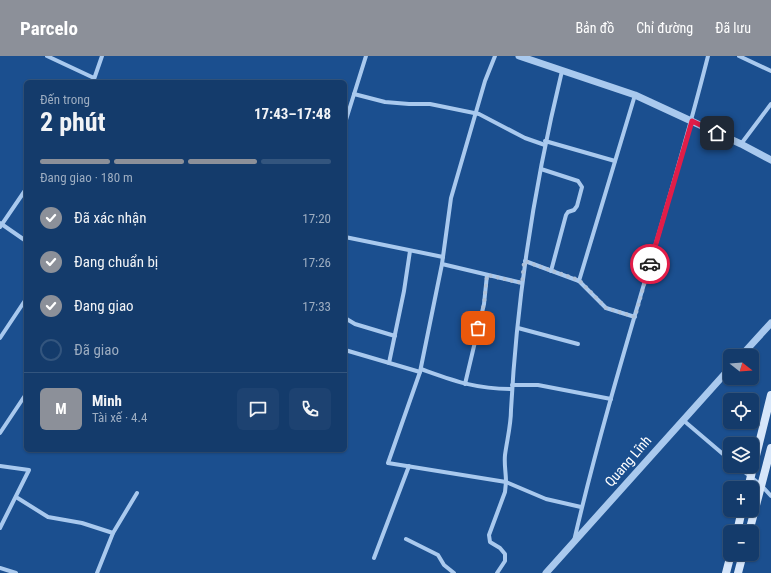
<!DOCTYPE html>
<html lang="vi">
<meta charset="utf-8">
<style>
:root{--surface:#143b6b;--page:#1d4271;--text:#f1f3f6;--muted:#9dadc1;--line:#33557e;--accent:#8c9099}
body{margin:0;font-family:"Roboto Condensed",sans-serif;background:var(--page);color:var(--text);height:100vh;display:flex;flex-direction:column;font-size:15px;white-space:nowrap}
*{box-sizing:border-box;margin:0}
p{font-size:13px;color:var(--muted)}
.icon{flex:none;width:22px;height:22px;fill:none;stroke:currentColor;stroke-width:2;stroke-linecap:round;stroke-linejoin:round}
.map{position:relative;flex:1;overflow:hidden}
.side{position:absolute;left:24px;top:24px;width:323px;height:372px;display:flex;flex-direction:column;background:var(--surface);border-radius:6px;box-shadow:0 1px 3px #0004,0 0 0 1px var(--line)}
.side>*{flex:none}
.needle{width:26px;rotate:107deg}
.fabs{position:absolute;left:723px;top:293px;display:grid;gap:8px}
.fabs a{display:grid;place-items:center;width:36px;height:36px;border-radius:6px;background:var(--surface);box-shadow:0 1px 3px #0004,0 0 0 1px var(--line);font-size:20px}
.pin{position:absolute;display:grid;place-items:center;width:34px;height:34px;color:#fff;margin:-17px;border-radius:8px;box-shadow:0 2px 6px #0006}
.courier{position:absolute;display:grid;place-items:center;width:40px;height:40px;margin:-20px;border:3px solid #e11d48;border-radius:50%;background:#fff;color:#222;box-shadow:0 1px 5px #0007}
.head em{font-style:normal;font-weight:700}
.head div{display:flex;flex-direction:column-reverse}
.head{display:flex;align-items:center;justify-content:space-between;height:68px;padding:0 16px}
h1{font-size:26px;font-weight:700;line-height:30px}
.bar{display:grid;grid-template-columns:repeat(4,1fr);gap:6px 4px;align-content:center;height:48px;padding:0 16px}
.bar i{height:5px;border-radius:3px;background:var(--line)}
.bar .current{background:var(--accent)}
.bar p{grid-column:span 4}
.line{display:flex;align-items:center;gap:10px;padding:0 16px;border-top:1px solid var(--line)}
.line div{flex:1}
.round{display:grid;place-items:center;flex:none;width:42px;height:42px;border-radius:6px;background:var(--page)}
ol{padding:0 16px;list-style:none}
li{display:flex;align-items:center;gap:12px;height:44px}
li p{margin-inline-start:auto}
li .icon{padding:4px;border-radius:50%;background:var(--accent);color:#fff;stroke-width:4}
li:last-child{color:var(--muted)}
li i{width:22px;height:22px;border:2px solid var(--line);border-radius:50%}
header{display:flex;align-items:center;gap:24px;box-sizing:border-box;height:56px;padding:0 20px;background:var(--accent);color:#fff}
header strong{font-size:19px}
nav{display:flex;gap:22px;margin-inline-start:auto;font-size:14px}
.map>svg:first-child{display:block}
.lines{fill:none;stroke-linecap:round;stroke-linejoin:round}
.minor{stroke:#a9c9ee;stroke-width:4}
.tertiary{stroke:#a9c9ee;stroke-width:7}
.secondary{stroke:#d6e6fa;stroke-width:8}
.done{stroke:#afc1d8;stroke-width:4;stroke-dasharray:0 7.2}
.route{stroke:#e11d48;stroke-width:5}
.labels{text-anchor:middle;stroke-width:3;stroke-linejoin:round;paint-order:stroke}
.street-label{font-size:14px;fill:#fff;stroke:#1b4f8f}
</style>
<header>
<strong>Parcelo</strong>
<nav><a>Bản đồ</a><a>Chỉ đường</a><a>Đã lưu</a></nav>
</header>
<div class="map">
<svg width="771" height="517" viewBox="0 0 771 517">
<rect width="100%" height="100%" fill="#1b4f8f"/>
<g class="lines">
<g class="minor">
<path d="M47,0l47,22"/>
<path d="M495,0l-10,25 -34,117 -9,66 80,19"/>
<path d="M739,0l32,15"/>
<path d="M562,15c-27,111 -45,224 -51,339 0,15 -4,30 -6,45 -1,9 1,18 1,27l40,17 35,8"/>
<path d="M93,26l9,-26"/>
<path d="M354,38l31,8 24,2h21l49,10 46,24 20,7"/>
<path d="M345,67l21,-67"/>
<path d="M545,85l70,20"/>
<path d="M741,88l30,-40"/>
<path d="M541,113l37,12 4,6 -5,19 -3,4 -6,2 -2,3 -15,56"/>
<path d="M0,167l26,18"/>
<path d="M0,171l26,-38"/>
<path d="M345,181l98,20"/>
<path d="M525,205l54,20 56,-186"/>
<path d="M442,208l-22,108 -32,91 118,19 -1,10 -16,43 1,7 10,6 5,6v7l-8,12"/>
<path d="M579,225l27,27 29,9"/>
<path d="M345,262l10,6 40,12"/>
<path d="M518,272l60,16"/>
<path d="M0,282l26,-39"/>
<path d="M345,294l75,22"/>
<path d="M389,307l15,-72 6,-40"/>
<path d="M421,313c34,12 54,20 91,20"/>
<path d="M465,328l19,-80 3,-29"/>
<path d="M512,329h26l73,14"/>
<path d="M683,364l47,40"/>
<path d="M0,377l26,-39"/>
<path d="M0,410l29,4 -29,58"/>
<path d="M737,410l24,19 10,11"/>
<path d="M16,441l32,20 34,6 31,10"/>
<path d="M406,483l32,16 6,10 10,8"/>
<path d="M574,485c38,-164 93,-322 134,-485"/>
<path d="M374,502l35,-92"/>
<path d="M0,512l16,5"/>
<path d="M97,517l16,-40 24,-40"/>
</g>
<g class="tertiary">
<path d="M519,0l116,39 106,49 30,16"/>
<path d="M741,300l30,-33"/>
<path d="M546,517l184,-205"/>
</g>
<g class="secondary">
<path d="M748,432l23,-93"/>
<path d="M737,476l5,-22"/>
<path d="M749,476l22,-84"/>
<path d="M726,517l5,-19"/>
<path d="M738,517l5,-19"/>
</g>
</g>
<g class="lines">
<path class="done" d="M478,272l6,-24 3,-29 35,8 2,-22 55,19 27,28 29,9 15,-53"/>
<path class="route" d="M650,208l42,-143 25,12"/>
</g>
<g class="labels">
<g class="street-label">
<text transform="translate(628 405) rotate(-49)" y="5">Quang Lĩnh</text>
</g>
</g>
</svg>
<div class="fabs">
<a><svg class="needle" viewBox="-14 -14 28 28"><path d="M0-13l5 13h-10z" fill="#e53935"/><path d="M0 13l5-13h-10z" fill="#9dadc1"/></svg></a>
<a><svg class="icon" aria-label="locate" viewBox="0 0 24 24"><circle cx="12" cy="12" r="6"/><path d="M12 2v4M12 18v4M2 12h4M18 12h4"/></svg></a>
<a><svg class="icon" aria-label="layers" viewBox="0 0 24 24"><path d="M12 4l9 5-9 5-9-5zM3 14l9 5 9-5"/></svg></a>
<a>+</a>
<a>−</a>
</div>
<div class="pin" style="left:478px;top:272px;background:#ea580c"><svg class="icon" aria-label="bag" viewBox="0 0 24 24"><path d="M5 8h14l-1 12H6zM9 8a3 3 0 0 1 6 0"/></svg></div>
<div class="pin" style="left:717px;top:77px;background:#1f2937"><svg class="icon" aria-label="home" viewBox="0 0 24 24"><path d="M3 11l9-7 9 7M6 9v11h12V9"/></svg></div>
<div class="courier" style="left:650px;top:208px"><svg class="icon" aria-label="car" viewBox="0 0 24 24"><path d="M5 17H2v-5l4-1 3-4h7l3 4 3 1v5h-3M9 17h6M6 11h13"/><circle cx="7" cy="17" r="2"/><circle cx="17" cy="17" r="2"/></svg></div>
<section class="side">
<div class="head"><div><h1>2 phút</h1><p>Đến trong</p></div><em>17:43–17:48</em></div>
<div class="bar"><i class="current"></i><i class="current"></i><i class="current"></i><i></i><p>Đang giao · 180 m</p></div>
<ol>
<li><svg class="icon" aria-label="check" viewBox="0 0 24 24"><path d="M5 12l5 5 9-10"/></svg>Đã xác nhận<p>17:20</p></li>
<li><svg class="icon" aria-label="check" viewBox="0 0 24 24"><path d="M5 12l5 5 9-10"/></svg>Đang chuẩn bị<p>17:26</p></li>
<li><svg class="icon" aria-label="check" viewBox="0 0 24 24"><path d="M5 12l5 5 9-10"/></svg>Đang giao<p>17:33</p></li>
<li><i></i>Đã giao</li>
</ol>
<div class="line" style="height:72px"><b class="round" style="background:var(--accent);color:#fff">M</b><div><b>Minh</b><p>Tài xế · 4.4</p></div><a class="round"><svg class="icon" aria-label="chat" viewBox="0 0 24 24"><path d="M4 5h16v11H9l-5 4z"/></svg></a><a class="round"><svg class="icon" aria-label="phone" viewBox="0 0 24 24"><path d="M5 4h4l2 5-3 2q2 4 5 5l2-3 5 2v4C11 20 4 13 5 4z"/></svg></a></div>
</section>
</div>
